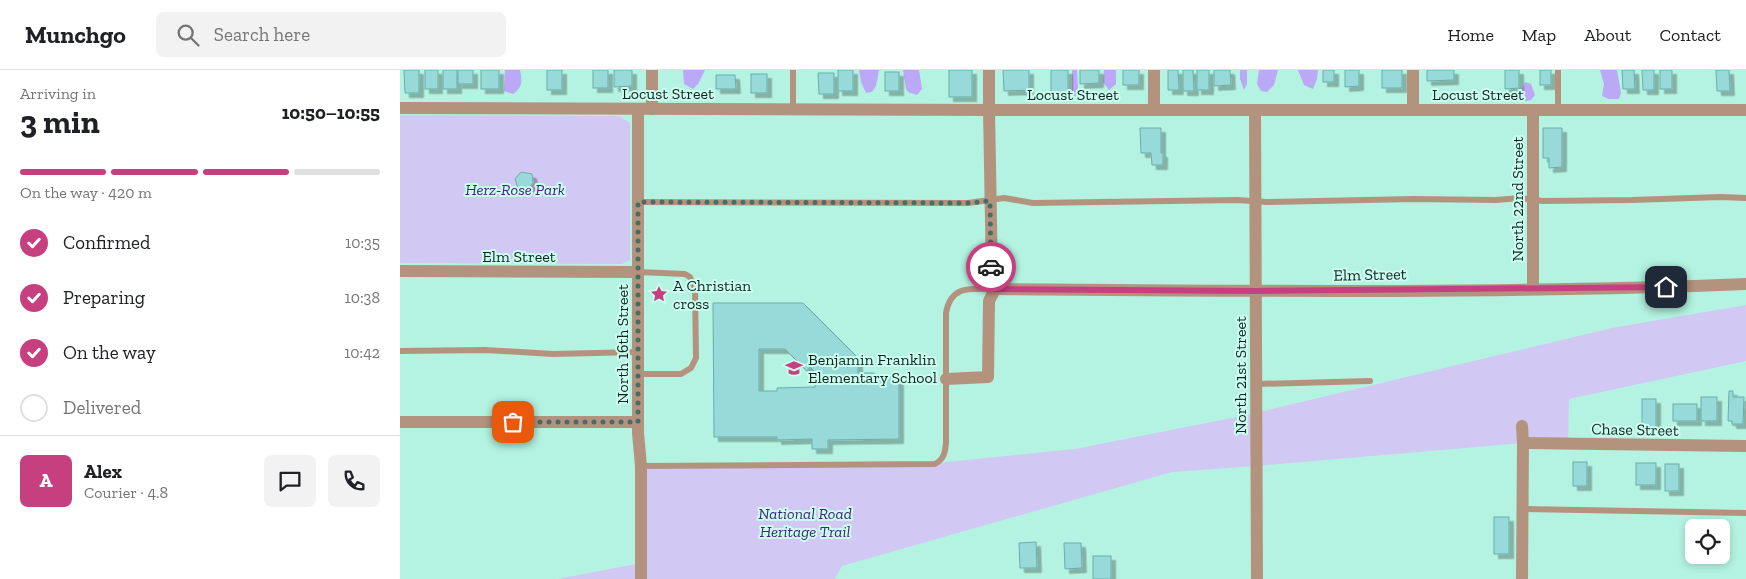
<!DOCTYPE html>
<meta charset="utf-8">
<style>
:root{--surface:#fff;--page:#f2f2f2;--text:#202124;--muted:#757577;--line:#e0e0e0;--accent:#c64080}
body{margin:0;font-family:"Zilla Slab",serif;background:var(--page);color:var(--text);height:100vh;display:flex;flex-direction:column;font-size:19px;white-space:nowrap}
*{box-sizing:border-box;margin:0}
p{font-size:16px;color:var(--muted)}
.icon{flex:none;width:28px;height:28px;fill:none;stroke:currentColor;stroke-width:2;stroke-linecap:round;stroke-linejoin:round}
.map{position:relative;flex:1;overflow:hidden}
.details{display:flex;flex-direction:column;background:var(--surface);width:400px}
.details>*{flex:none}
.controls{position:absolute;left:1285px;top:449px;display:grid;gap:10px}
.controls a{display:grid;place-items:center;width:45px;height:45px;border-radius:8px;background:var(--surface);box-shadow:0 2px 8px #0003;font-size:25px}
.pin{position:absolute;display:grid;place-items:center;width:42px;height:42px;color:#fff;margin:-21px;border-radius:10px;box-shadow:0 2px 8px #0006}
.courier{position:absolute;display:grid;place-items:center;width:50px;height:50px;margin:-25px;border:4px solid #c64080;border-radius:50%;background:#fff;color:#222;box-shadow:0 1px 6px #0007}
.summary em{font-style:normal;font-weight:700}
.summary div{display:flex;flex-direction:column-reverse}
.summary{display:flex;align-items:center;justify-content:space-between;height:85px;padding:0 20px}
h1{font-size:32px;font-weight:700;line-height:38px}
.bar{display:grid;grid-template-columns:repeat(4,1fr);gap:8px 5px;align-content:center;height:60px;padding:0 20px}
.bar i{height:6px;border-radius:4px;background:var(--line)}
.bar .active{background:var(--accent)}
.bar p{grid-column:span 4}
.line{display:flex;align-items:center;gap:12px;padding:0 20px;border-top:1px solid var(--line)}
.line div{flex:1}
.round{display:grid;place-items:center;flex:none;width:52px;height:52px;border-radius:8px;background:var(--page)}
ol{padding:0 20px;list-style:none}
li{display:flex;align-items:center;gap:15px;height:55px}
li p{margin-inline-start:auto}
li .icon{padding:5px;border-radius:50%;background:var(--accent);color:#fff;stroke-width:4}
li:last-child{color:var(--muted)}
li i{width:28px;height:28px;border:2px solid var(--line);border-radius:50%}
header{display:flex;align-items:center;gap:30px;box-sizing:border-box;height:70px;padding:0 25px;background:var(--surface);border-bottom:1px solid var(--line)}
header strong{font-size:24px}
nav{display:flex;gap:28px;margin-inline-start:auto;font-size:18px}
.search{width:350px;height:45px;background:var(--page);display:flex;align-items:center;gap:12px;box-sizing:border-box;padding:0 18px;border-radius:8px;color:var(--muted);font-size:19px}
main{display:flex;flex:1;min-height:0}
.map>svg:first-child{display:block}
.green{fill:#d1c8f4}
.forest{fill:#bba8f6}
.building{fill:#97dad9;stroke:#6aadac;fill-rule:evenodd;filter:url(#shadow)}
.lines{fill:none;stroke-linecap:round;stroke-linejoin:round}
.service{stroke:#b4937e;stroke-width:6}
.minor{stroke:#b4937e;stroke-width:12}
.tertiary{stroke:#b4937e;stroke-width:12}
.done{stroke:#476e64;stroke-width:5;stroke-dasharray:0 9}
.route{stroke:#c64080;stroke-width:6}
.labels{text-anchor:middle;stroke-width:4;stroke-linejoin:round;paint-order:stroke}
.street-label{font-size:16px;fill:#0d2620;stroke:#ccfdee}
.park-label{font-size:16px;font-style:italic;fill:#43237c;stroke:#ccfdee}
.poi-label{font-size:16px;fill:#0d2620;stroke:#ccfdee;text-anchor:start}
</style>
<header>
<strong>Munchgo</strong>
<div class="search"><svg class="icon" aria-label="search" viewBox="0 0 24 24"><circle cx="10" cy="10" r="6"/><path d="M15 15l6 6"/></svg>Search here</div>
<nav><a>Home</a><a>Map</a><a>About</a><a>Contact</a></nav>
</header>
<main>
<section class="details">
<div class="summary"><div><h1>3 min</h1><p>Arriving in</p></div><em>10:50–10:55</em></div>
<div class="bar"><i class="active"></i><i class="active"></i><i class="active"></i><i></i><p>On the way · 420 m</p></div>
<ol>
<li><svg class="icon" aria-label="check" viewBox="0 0 24 24"><path d="M5 12l5 5 9-10"/></svg>Confirmed<p>10:35</p></li>
<li><svg class="icon" aria-label="check" viewBox="0 0 24 24"><path d="M5 12l5 5 9-10"/></svg>Preparing<p>10:38</p></li>
<li><svg class="icon" aria-label="check" viewBox="0 0 24 24"><path d="M5 12l5 5 9-10"/></svg>On the way<p>10:42</p></li>
<li><i></i>Delivered</li>
</ol>
<div class="line" style="height:90px"><b class="round" style="background:var(--accent);color:#fff">A</b><div><b>Alex</b><p>Courier · 4.8</p></div><a class="round"><svg class="icon" aria-label="chat" viewBox="0 0 24 24"><path d="M4 5h16v11H9l-5 4z"/></svg></a><a class="round"><svg class="icon" aria-label="phone" viewBox="0 0 24 24"><path d="M5 4h4l2 5-3 2q2 4 5 5l2-3 5 2v4C11 20 4 13 5 4z"/></svg></a></div>
</section>
<div class="map">
<svg width="1346" height="509" viewBox="0 0 1346 509">
<defs>
<filter id="shadow"><feDropShadow dx="4.5" dy="4.5" stdDeviation="0" flood-color="#0004"/></filter>
</defs>
<rect width="100%" height="100%" fill="#b4f3e1"/>
<g class="green">
<path d="M0,45l219,1 11,7v137l-8,4 -222,-1z"/>
<path d="M1346,235v56l-177,38 -1,45 -45,-1 -267,23 -84,6 -330,94 -7,13h-277l83,-16v-97l277,-1 157,-16 172,-34 365,-87z"/>
</g>
<g class="forest">
<path d="M105,0h15c2,11 3,17 -7,24l-9,-3z"/>
<path d="M283,0h22l-7,14 -5,5 -9,-5z"/>
<path d="M459,0h20l-3,16 -4,6 -6,1 -5,-11z"/>
<path d="M503,0h16l3,19 -5,6 -9,-3 -2,-3z"/>
<path d="M672,0h5l1,19 -2,8 -4,-3z"/>
<path d="M704,0h12v14l-7,6 -6,-8z"/>
<path d="M840,0h7v14l-3,6 -4,-11z"/>
<path d="M859,0h19l-4,15 -7,7 -6,-1 -4,-7z"/>
<path d="M898,0h20l-1,9 -4,10 -9,-4z"/>
<path d="M1200,0h17l4,23 -2,6h-10l-7,-3 2,-12z"/>
<path d="M1125,12l6,2 4,11 -4,5 -5,1 -7,-4z"/>
</g>
<g class="building">
<path d="M4,0h15v23h-14z"/>
<rect x="25" y="0" width="13" height="19"/>
<rect x="43" y="0" width="14" height="19"/>
<rect x="58" y="0" width="15" height="14"/>
<rect x="81" y="0" width="18" height="19"/>
<rect x="147" y="0" width="15" height="20"/>
<rect x="193" y="0" width="15" height="18"/>
<path d="M214,0h18v16l-18,1z"/>
<rect x="438" y="0" width="15" height="21"/>
<rect x="549" y="0" width="23" height="27"/>
<path d="M603,0h26v20l-25,1z"/>
<path d="M651,0h17v24l-17,1z"/>
<path d="M680,0h19v13l-19,1z"/>
<rect x="723" y="0" width="16" height="15"/>
<path d="M768,0h10l1,20h-11z"/>
<path d="M783,0h10l1,21h-11z"/>
<rect x="797" y="0" width="12" height="20"/>
<path d="M814,0h16l1,15 -17,1z"/>
<rect x="923" y="0" width="11" height="12"/>
<path d="M945,0h14v16l-14,1z"/>
<rect x="982" y="0" width="20" height="18"/>
<path d="M1027,0h27v10l-27,1z"/>
<path d="M1105,0h14v18l-14,1z"/>
<rect x="1140" y="0" width="11" height="15"/>
<path d="M1222,0h12l1,19h-12z"/>
<path d="M1242,0h12v20h-11z"/>
<rect x="1260" y="0" width="12" height="19"/>
<path d="M1316,0h13l1,21h-13z"/>
<rect x="485" y="2" width="14" height="19"/>
<path d="M418,3h16v21h-15z"/>
<rect x="351" y="4" width="16" height="19"/>
<path d="M316,5h19l1,14h-20z"/>
<path d="M740,58h21v25h2v12h-11l-1,-12h-10z"/>
<path d="M1143,58h19v39l-13,1v-10h-6z"/>
<path d="M121,102l11,2 1,9 -6,7 -9,-2 -3,-9z"/>
<path d="M313,233h90l55,55v15h16v4h25v62l-71,1v9h-16v-10l-35,1v-3h-63zM359,279h26l22,22 3,-4 6,6 -1,14 -38,1v3h-18z"/>
<path d="M1329,321h4v6h11l-1,27h-11v-3h-4z"/>
<rect x="1301" y="327" width="16" height="24"/>
<rect x="1242" y="329" width="14" height="28"/>
<rect x="1273" y="334" width="24" height="17"/>
<rect x="1173" y="392" width="14" height="24"/>
<rect x="1236" y="393" width="20" height="22"/>
<rect x="1265" y="394" width="14" height="27"/>
<rect x="1094" y="447" width="15" height="37"/>
<path d="M636,472l1,26h-17l-1,-25z"/>
<path d="M664,473h17l1,25 -17,1z"/>
<rect x="693" y="486" width="18" height="23"/>
</g>
<g class="lines">
<g class="service">
<path d="M393,0v39"/>
<path d="M1158,40v-40"/>
<path d="M238,132l330,1 36,-5 29,5 204,-3 29,2 147,-3 83,1 24,-2 23,3 89,-1 89,-3 25,1"/>
<path d="M238,202l47,2 5,3 5,13 1,68 -5,10 -10,6h-43"/>
<path d="M0,281l85,-1 68,4 85,-2"/>
<path d="M856,314l114,-3"/>
<path d="M241,396l294,-2c9,-5 10,-11 11,-21v-130c5,-29 26,-24 49,-24"/>
<path d="M1123,439l223,4"/>
</g>
<g class="minor">
<path d="M252,0v39"/>
<path d="M754,0v40"/>
<path d="M1013,0v40"/>
<path d="M238,39v324l3,33v113"/>
<path d="M1133,40v179"/>
<path d="M0,201l238,1"/>
<path d="M595,219c250,2 501,5 751,-5"/>
<path d="M546,309l42,-2 1,-76 6,-12 -3,-13 -3,-166"/>
<path d="M0,352h238"/>
<path d="M1122,356l1,17 -1,136"/>
<path d="M1123,373l223,3"/>
</g>
<g class="tertiary">
<path d="M589,0v40"/>
<path d="M0,38l589,2h757"/>
<path d="M855,40l2,469"/>
</g>
</g>
<g class="lines">
<path class="done" d="M113,352h125v-220l330,1 22,-2 1,66"/>
<path class="route" d="M591,197l1,9 3,13 261,2 410,-4"/>
</g>
<defs>
<g id="sight-bare" transform="scale(1.35)"><path d="M0-6L1.8-2.2L6-1.7L2.9 1.2L3.7 5.4L0 3.3L-3.7 5.4L-2.9 1.2L-6-1.7L-1.8-2.2Z" fill="#c64080" stroke="#ccfdee" stroke-width="2.5" paint-order="stroke"/></g>
<g id="school-bare" transform="scale(1.35)"><path d="M0-5L7-2L0 1L-7-2ZM-4 1L0 2.5L4 1V4Q0 6-4 4Z" fill="#c64080" stroke="#ccfdee" stroke-width="2.5" paint-order="stroke"/></g>
</defs>
<g fill-rule="evenodd">
<use href="#sight-bare" x="259" y="224"/>
<use href="#school-bare" x="394" y="298"/>
</g>
<g class="labels">
<g class="street-label">
<text x="268" y="29">Locust Street</text>
<text x="673" y="30">Locust Street</text>
<text x="1078" y="30">Locust Street</text>
<text transform="translate(1117 129) rotate(-90)" y="6">North 22nd Street</text>
<text x="119" y="192">Elm Street</text>
<text transform="translate(970 204) rotate(-1)" y="6">Elm Street</text>
<text transform="translate(222 274) rotate(-90)" y="6">North 16th Street</text>
<text transform="translate(840 305) rotate(-90)" y="6">North 21st Street</text>
<text transform="translate(1235 359) rotate(1)" y="6">Chase Street</text>
</g>
<g class="park-label">
<text x="115" y="125">Herz-Rose Park</text>
<text x="405" y="449">National Road<tspan x="405" dy="18">Heritage Trail</tspan></text>
</g>
<g class="poi-label">
<text x="273" y="221">A Christian<tspan x="273" dy="18">cross</tspan></text>
<text x="408" y="295">Benjamin Franklin<tspan x="408" dy="18">Elementary School</tspan></text>
</g>
</g>
</svg>
<div class="controls">
<a><svg class="icon" aria-label="locate" viewBox="0 0 24 24"><circle cx="12" cy="12" r="6"/><path d="M12 2v4M12 18v4M2 12h4M18 12h4"/></svg></a>
</div>
<div class="pin" style="left:113px;top:352px;background:#ea580c"><svg class="icon" aria-label="bag" viewBox="0 0 24 24"><path d="M5 8h14l-1 12H6zM9 8a3 3 0 0 1 6 0"/></svg></div>
<div class="pin" style="left:1266px;top:217px;background:#1f2937"><svg class="icon" aria-label="home" viewBox="0 0 24 24"><path d="M3 11l9-7 9 7M6 9v11h12V9"/></svg></div>
<div class="courier" style="left:591px;top:197px"><svg class="icon" aria-label="car" viewBox="0 0 24 24"><path d="M5 17H2v-5l4-1 3-4h7l3 4 3 1v5h-3M9 17h6M6 11h13"/><circle cx="7" cy="17" r="2"/><circle cx="17" cy="17" r="2"/></svg></div>
</div>
</main>
